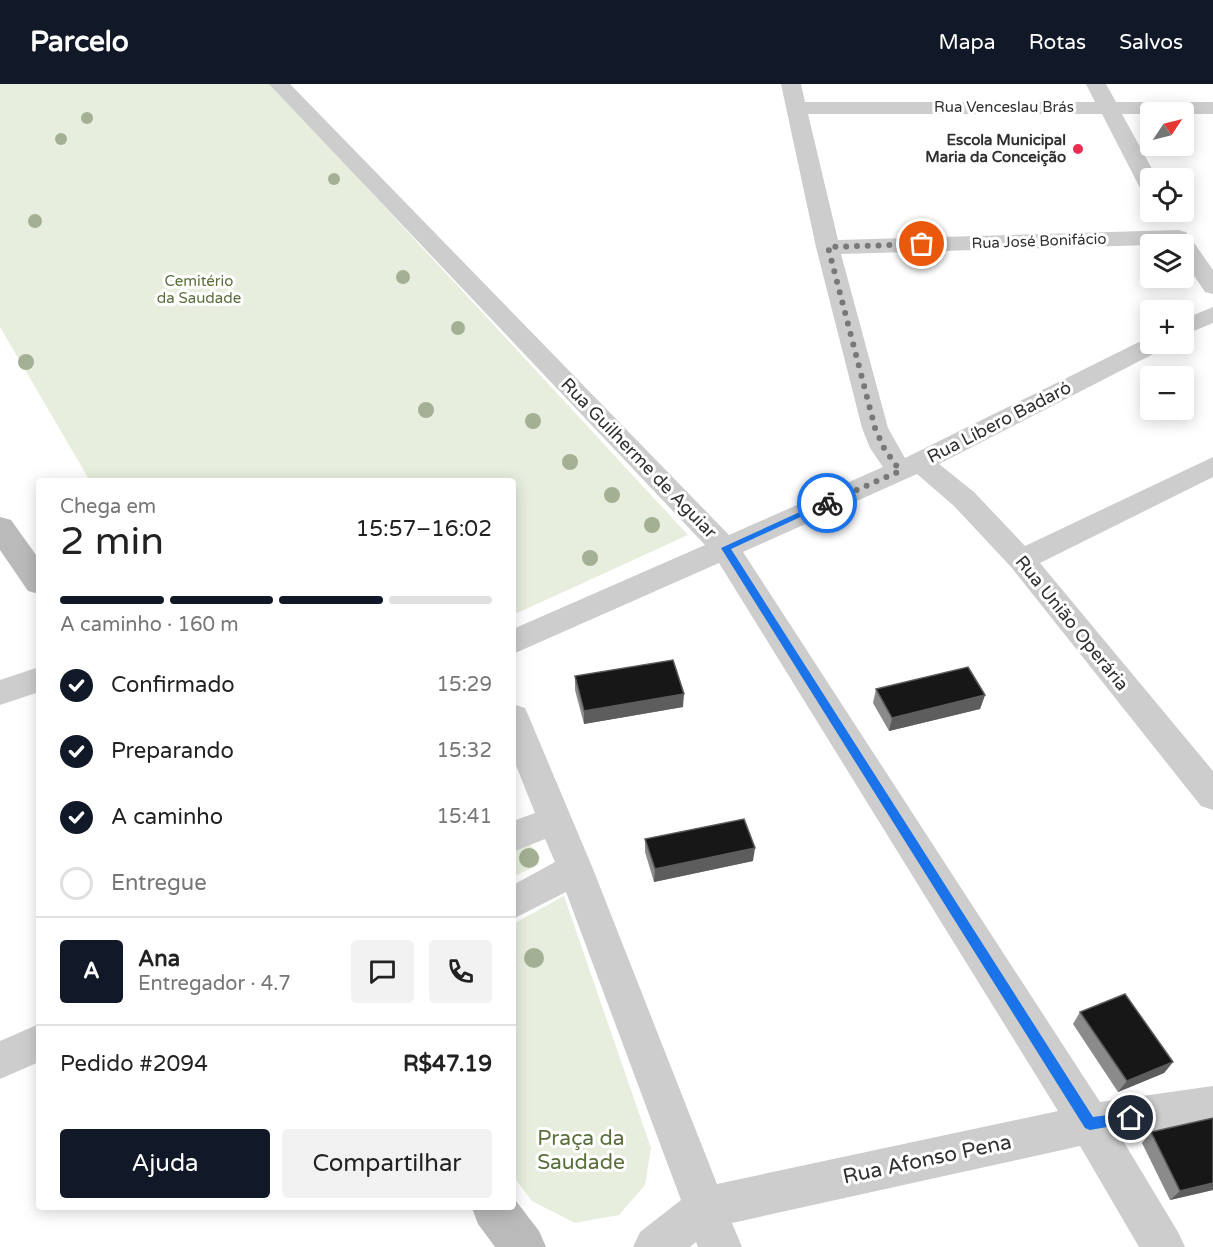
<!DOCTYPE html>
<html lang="pt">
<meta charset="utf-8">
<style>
:root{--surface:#fff;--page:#f2f2f2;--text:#222;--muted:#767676;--line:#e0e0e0;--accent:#111827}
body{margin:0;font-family:"Varela Round",sans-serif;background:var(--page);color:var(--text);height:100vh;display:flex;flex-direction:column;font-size:22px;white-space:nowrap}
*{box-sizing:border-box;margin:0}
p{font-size:20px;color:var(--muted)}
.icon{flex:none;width:33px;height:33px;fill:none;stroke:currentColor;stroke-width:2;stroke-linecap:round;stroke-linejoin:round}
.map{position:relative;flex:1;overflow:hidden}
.side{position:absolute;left:36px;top:394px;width:480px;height:732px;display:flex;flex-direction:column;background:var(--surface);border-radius:6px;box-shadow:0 3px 15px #0003}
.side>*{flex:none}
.needle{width:39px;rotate:55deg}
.controls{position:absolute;left:1140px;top:18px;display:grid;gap:12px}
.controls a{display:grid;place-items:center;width:54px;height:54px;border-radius:6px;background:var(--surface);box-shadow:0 3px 15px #0003;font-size:30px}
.pin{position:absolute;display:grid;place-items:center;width:51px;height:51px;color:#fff;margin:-26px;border:3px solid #fff;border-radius:50%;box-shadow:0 2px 6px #0007}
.courier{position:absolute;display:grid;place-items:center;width:60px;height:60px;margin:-30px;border:4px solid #1a73e8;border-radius:50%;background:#fff;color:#222;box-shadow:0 2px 8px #0007}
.headline em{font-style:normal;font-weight:600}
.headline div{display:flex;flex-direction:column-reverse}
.headline{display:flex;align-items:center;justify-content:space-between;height:102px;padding:0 24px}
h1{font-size:39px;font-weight:600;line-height:45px}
.bar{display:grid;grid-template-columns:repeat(4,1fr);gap:9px 6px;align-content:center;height:72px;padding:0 24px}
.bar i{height:8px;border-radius:4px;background:var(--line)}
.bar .on{background:var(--accent)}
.bar p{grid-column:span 4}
.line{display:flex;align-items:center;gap:15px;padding:0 24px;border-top:2px solid var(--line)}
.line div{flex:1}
.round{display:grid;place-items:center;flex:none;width:63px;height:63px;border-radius:6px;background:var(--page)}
ol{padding:0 24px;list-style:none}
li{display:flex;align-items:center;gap:18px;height:66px}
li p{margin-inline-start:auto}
li .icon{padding:6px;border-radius:50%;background:var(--accent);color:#fff;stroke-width:4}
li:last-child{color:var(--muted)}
li i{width:33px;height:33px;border:3px solid var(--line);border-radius:50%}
.primary-button{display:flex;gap:12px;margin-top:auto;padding:12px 24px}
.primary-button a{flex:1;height:69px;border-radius:6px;background:var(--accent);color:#fff;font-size:24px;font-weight:600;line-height:69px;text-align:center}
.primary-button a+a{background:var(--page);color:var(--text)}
header{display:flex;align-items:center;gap:36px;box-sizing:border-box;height:84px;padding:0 30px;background:var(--accent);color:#fff}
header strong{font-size:28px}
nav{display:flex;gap:33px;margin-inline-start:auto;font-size:21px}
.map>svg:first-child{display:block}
.green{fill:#e8eede}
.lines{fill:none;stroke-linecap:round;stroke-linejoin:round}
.street{fill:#cdcdcd;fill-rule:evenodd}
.secondary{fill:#bababa;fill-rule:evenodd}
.tree{fill:#a4b093}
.wall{fill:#8b8b8b}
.shaded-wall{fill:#5d5d5d}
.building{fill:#171717;stroke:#5d5d5d;stroke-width:1.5}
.route{fill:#1a73e8}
.done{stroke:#787878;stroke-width:6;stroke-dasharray:0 10.8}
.poi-dot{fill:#ee2c52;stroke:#fff;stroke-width:2}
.labels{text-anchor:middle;stroke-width:6;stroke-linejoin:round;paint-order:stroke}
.far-street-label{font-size:15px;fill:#303030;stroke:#fff}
.far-poi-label{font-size:15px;font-weight:bold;fill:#303030;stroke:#fff;text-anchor:end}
.far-park-label{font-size:15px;fill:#5a6f3b;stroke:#fff}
.street-label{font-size:18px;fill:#303030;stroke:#fff}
.near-park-label{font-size:21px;fill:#5a6f3b;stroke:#fff}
.near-street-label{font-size:21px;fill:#303030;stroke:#fff}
</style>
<header>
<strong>Parcelo</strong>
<nav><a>Mapa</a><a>Rotas</a><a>Salvos</a></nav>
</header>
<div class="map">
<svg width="1213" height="1163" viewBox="0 0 1213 1163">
<rect width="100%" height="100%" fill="#fff"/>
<g class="green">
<path d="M0,0h271l417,451 -175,80v-133l-423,-1 -90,-154z"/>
<path d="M530,760l10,13 -2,8 -25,12v-29z"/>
<path d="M564,812l87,252 -6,37 -26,30 -44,8 -43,-22 -19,-25v-252z"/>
</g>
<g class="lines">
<g class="street">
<path d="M269,0h21l439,451 154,-68 -13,-19 -8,-20 -46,-181 -35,-163h20l4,18h290l-9,-18h20l10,18h97v12h-91l35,64h-7v15l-8,-2 -3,-5 -37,-72h-294l30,126 340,-10 8,2 3,5 -1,2 4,1 21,30v24l-8,-2 -21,-31v-17l-343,10 47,174 17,30 240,-119 5,-2v7h16l-3,5 -224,115 35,28 51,54 188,-89v20l-173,86 173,208v39l-12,-4 -190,-239 -57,-61 -37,-32 -174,78 357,550 113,-16v40l-91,13 56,93 7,15h-46l-59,-101 -348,77 10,24h-44l-2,-5 -6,5h-57l7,-15 41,-32 -115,-308 -53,27v-34l42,-23 -10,-23 -32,13v-31l22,-8 -22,-55v-54l12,4 4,9 64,152 124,315 341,-73 -339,-548 -206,91v-25l192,-84z"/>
<path d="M1213,223v16l-29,12v-16z"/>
<path d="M39,583v25l-39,13v-25z"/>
<path d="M39,940v38l-39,17v-38z"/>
</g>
<g class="secondary">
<path d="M0,433l11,3 28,39v35l-11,-3 -28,-41z"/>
<path d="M513,1113l26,34 7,16h-51l-17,-23 -6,-16h41z"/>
</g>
</g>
<g class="tree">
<circle cx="87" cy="34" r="6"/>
<circle cx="61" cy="55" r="6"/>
<circle cx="334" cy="95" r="6"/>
<circle cx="35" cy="137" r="7"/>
<circle cx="403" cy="193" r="7"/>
<circle cx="458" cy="244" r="7"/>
<circle cx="26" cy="278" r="8"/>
<circle cx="426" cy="326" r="8"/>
<circle cx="533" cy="337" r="8"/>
<circle cx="570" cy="378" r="8"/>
<circle cx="612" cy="411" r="8"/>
<circle cx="652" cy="441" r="8"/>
<circle cx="590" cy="474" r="8"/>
<circle cx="529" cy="774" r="10"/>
<circle cx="534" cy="874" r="10"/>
</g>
<g class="wall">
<path d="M575,592l108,31 -99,17 -9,-34z"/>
<path d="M876,605l109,6 -5,14 -91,22 -16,-28z"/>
<path d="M645,755l108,22 -99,21 -9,-30z"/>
<path d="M1080,928l93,50 -9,11 -46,19 -45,-68z"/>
<path d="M1151,1048l62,58 -43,10 -28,-57z"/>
</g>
<g class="shaded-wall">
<path d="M684,610l-1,13 -99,17v-13z"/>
<path d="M985,611l-5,14 -91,22 3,-13z"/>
<path d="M755,764l-2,13 -99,21 1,-13z"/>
<path d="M1173,978l-9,11 -46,19 9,-11z"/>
<path d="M1213,1099v7l-43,10 10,-9z"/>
</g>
<g class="building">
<path d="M673,576l11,34 -100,17 -9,-35z"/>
<path d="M968,583l17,28 -93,23 -16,-29z"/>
<path d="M744,735l11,29 -100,21 -10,-30z"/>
<path d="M1125,910l48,68 -46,19 -47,-69z"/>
<path d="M1213,1034v65l-33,8 -29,-59z"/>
</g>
<path class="route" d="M824,417l7,2 -100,46 362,568 38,-5 4,1 2,5 -2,4 -45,8 -5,-2 -364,-580z"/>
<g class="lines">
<path class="done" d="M827,419l73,-32 -16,-23 -9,-20 -47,-181 94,-3"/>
</g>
<circle class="poi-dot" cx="1078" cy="65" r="6"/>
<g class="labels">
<g class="far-street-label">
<text x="1004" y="28">Rua Venceslau Brás</text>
<text transform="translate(1039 157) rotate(-2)" y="5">Rua José Bonifácio</text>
</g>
<g class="far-poi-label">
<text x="1066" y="61">Escola Municipal<tspan x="1066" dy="17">Maria da Conceição</tspan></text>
</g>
<g class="far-park-label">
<text x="199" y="202">Cemitério<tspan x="199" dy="17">da Saudade</tspan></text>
</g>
<g class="street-label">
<text transform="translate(999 338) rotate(-27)" y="6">Rua Líbero Badaró</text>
<text transform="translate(639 374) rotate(46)" y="6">Rua Guilherme de Aguiar</text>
<text transform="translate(1072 539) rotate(51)" y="6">Rua União Operária</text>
</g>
<g class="near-park-label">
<text x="581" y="1061">Praça da<tspan x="581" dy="24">Saudade</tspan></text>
</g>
<g class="near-street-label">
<text transform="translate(927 1075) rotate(-12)" y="7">Rua Afonso Pena</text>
</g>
</g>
</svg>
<div class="controls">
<a><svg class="needle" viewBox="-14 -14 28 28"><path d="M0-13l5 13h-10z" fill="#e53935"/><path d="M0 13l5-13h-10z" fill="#767676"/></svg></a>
<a><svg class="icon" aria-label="locate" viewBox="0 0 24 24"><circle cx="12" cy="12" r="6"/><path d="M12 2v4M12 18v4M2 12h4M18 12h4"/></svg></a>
<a><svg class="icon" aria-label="layers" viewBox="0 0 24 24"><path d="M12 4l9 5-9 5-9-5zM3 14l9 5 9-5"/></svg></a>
<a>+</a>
<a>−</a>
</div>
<div class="pin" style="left:922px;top:160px;background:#ea580c"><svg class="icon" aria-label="bag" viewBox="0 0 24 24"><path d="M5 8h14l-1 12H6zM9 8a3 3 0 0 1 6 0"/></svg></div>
<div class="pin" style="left:1131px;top:1034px;background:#1f2937"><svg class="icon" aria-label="home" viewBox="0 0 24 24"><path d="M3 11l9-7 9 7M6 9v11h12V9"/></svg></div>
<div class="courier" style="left:827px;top:419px"><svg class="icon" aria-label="bike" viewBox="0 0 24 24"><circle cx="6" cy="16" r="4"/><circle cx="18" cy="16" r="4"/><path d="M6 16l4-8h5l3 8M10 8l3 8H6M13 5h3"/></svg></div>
<section class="side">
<div class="headline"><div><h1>2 min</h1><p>Chega em</p></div><em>15:57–16:02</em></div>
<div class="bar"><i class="on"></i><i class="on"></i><i class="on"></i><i></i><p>A caminho · 160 m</p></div>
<ol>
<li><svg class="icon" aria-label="check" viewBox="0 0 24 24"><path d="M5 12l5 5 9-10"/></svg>Confirmado<p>15:29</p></li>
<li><svg class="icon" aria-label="check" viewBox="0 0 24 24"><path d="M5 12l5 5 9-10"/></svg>Preparando<p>15:32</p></li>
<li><svg class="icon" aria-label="check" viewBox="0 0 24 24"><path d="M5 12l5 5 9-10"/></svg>A caminho<p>15:41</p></li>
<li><i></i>Entregue</li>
</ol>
<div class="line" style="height:108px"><b class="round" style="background:var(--accent);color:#fff">A</b><div><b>Ana</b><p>Entregador · 4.7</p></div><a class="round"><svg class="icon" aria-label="chat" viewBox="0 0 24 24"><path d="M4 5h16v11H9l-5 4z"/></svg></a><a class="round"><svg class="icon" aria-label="phone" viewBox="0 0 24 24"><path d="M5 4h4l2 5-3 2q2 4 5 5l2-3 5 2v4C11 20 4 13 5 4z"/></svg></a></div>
<div class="line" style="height:78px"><div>Pedido #2094</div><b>R$47.19</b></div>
<div class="primary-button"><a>Ajuda</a><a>Compartilhar</a></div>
</section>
</div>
